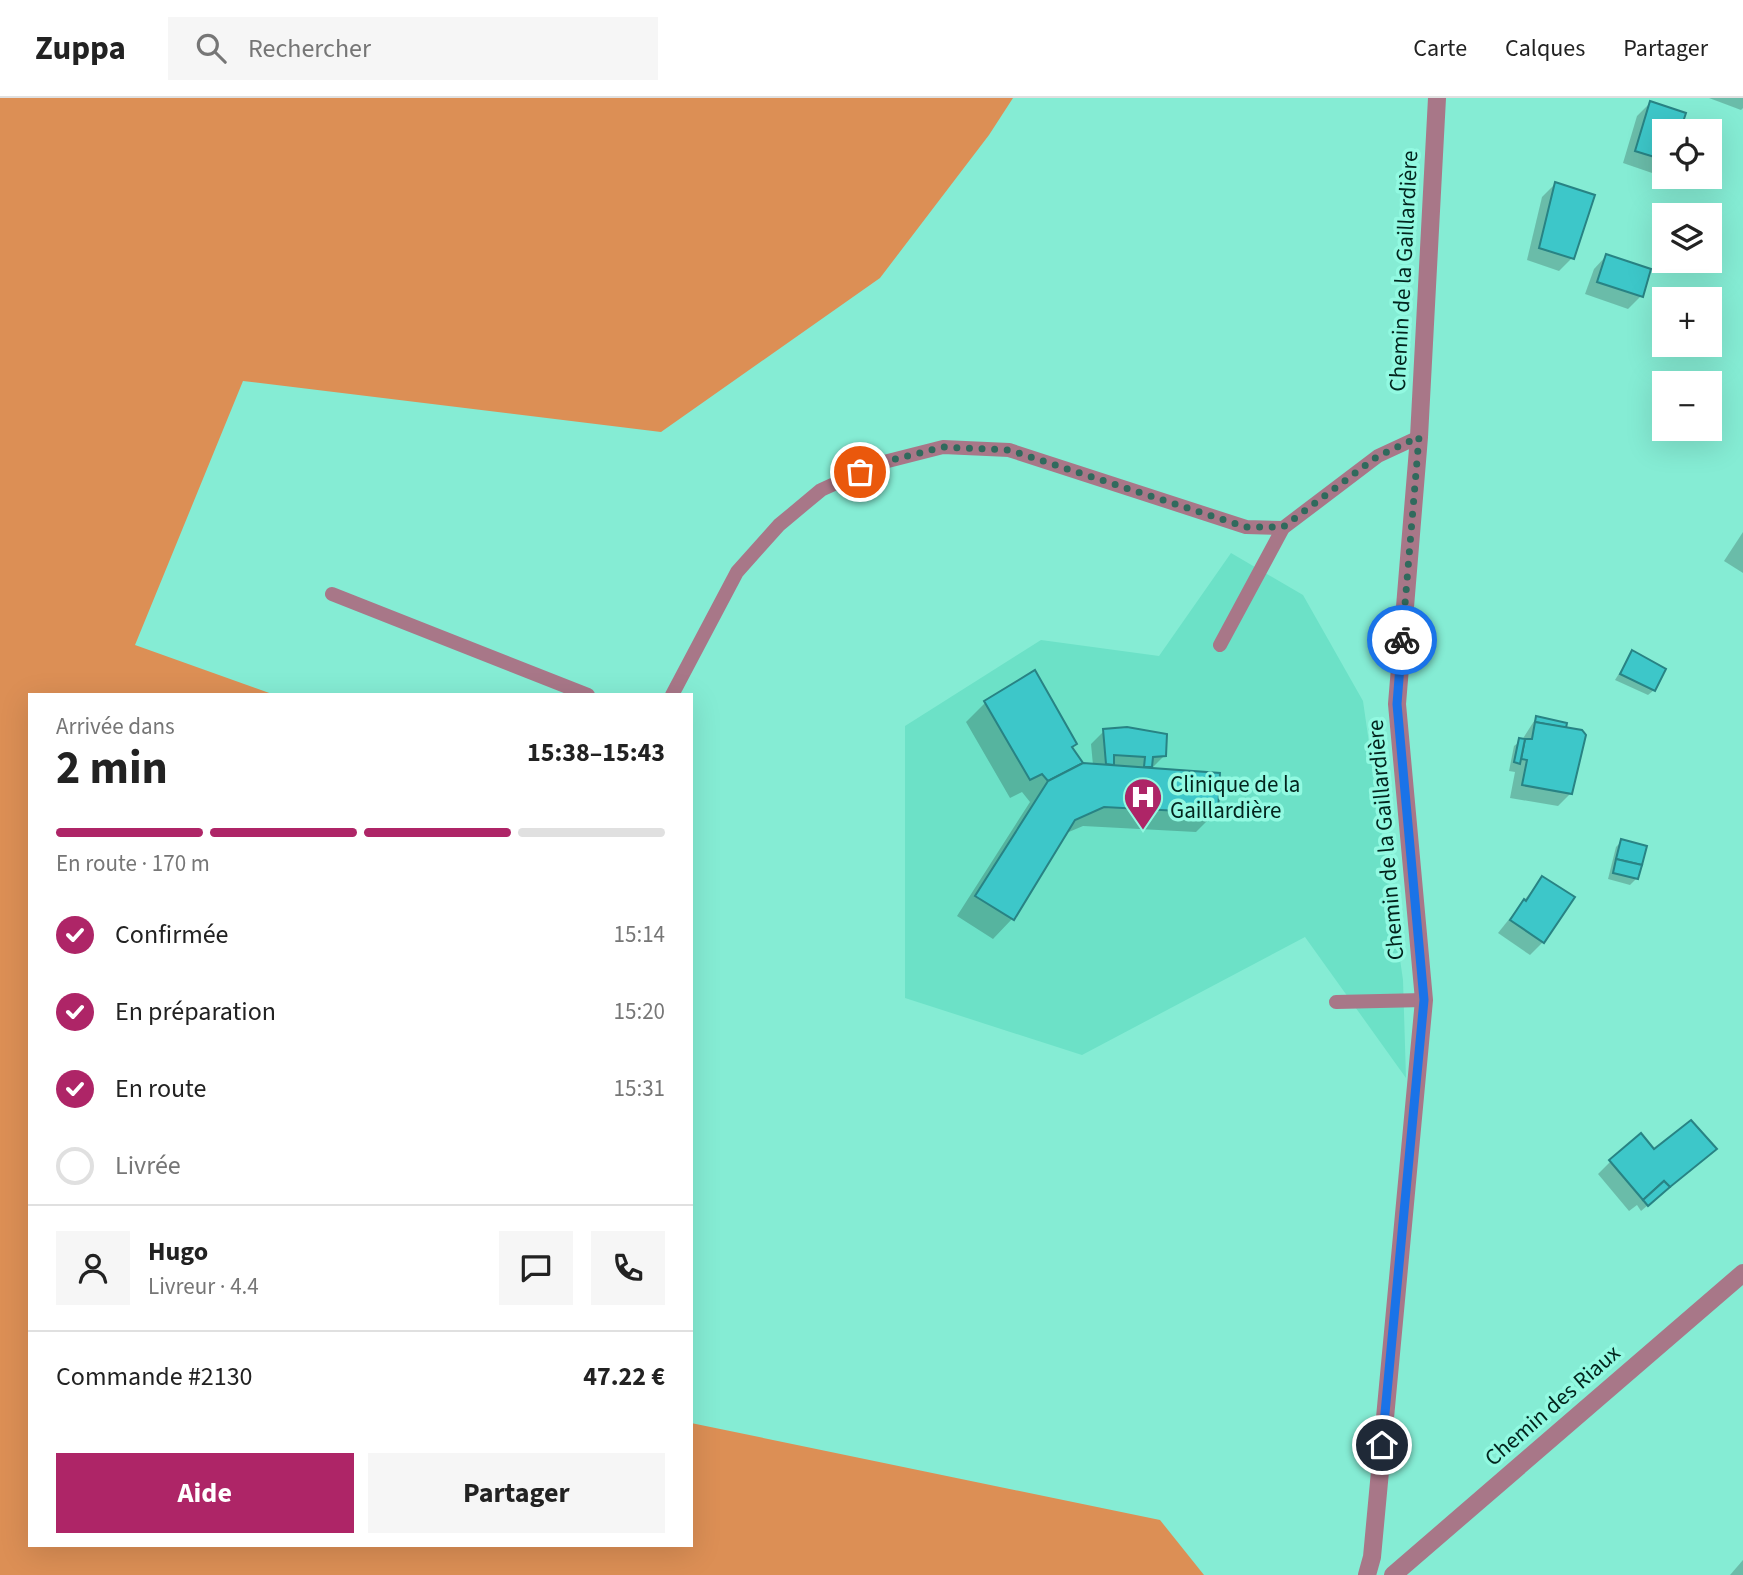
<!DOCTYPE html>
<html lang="fr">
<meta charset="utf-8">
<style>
:root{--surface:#fff;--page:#f6f6f6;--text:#222;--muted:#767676;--line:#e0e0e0;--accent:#ae2567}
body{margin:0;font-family:"Source Sans 3",sans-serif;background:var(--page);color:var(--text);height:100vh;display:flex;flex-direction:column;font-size:26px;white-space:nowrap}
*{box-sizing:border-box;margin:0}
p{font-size:23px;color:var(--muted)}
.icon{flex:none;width:38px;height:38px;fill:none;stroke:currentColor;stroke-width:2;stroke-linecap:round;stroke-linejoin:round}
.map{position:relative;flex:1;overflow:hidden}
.side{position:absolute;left:28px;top:595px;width:665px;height:854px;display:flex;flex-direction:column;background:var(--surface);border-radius:0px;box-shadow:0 7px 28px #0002}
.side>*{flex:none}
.controls{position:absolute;left:1652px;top:21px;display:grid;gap:14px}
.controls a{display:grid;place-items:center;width:70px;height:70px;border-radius:0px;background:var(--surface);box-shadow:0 7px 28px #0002;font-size:35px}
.pin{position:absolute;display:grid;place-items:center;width:60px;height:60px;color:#fff;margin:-30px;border:4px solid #fff;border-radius:50%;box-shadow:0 2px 7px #0007}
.courier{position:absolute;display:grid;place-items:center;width:70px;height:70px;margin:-35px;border:5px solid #1a73e8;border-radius:50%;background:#fff;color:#222;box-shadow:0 2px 9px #0007}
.summary em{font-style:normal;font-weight:700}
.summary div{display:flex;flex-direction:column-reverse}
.summary{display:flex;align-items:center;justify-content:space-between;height:119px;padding:0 28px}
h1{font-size:46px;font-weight:700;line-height:52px}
.bar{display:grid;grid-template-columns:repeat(4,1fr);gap:10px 7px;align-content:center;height:84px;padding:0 28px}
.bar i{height:9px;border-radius:5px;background:var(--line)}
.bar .current{background:var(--accent)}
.bar p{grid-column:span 4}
.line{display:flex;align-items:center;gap:18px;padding:0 28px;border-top:2px solid var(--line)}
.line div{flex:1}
.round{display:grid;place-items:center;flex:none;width:74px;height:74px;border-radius:0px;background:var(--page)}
ol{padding:0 28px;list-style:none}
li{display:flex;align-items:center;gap:21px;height:77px}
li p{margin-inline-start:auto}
li .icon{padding:7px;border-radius:50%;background:var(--accent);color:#fff;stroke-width:4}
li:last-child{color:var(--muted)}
li i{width:38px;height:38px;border:4px solid var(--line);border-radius:50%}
.primary-button{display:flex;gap:14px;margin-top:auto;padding:14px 28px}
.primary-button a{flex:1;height:80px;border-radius:0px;background:var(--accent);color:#fff;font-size:28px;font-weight:700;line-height:80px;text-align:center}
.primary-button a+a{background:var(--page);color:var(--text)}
header{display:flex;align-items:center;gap:42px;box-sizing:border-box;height:98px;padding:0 35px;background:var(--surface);border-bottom:2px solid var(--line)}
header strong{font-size:33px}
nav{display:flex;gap:38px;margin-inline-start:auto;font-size:24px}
.search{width:490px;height:63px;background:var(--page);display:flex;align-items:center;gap:18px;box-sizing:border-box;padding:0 24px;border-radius:0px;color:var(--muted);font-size:26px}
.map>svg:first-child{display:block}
.built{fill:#6ce1c7}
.green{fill:#dc8f55}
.shadow{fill:#0003}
.building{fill:#3dc7c9;stroke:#288384;stroke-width:2}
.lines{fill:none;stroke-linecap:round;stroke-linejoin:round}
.service{stroke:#a87788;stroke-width:14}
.minor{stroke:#a87788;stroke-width:18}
.done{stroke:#306a5d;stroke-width:7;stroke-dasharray:0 12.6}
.route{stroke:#1a73e8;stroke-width:9}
.labels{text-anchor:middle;stroke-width:7;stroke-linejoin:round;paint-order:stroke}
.street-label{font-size:23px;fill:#02241d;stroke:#92f9e1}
.poi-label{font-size:23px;fill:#02241d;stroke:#92f9e1;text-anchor:start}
</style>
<header>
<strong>Zuppa</strong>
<div class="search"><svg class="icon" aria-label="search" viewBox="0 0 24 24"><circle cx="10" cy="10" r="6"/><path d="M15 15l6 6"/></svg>Rechercher</div>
<nav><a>Carte</a><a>Calques</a><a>Partager</a></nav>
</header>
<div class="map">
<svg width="1743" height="1477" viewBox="0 0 1743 1477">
<rect width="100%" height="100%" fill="#85ecd4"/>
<path class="built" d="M1231,455l72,42 60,106 40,279 3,98 -101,-141 -223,118 -177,-57v-272l136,-86 118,16z"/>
<path class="green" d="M0,0h1013l-24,37 -109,143 -219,154 -418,-51 -108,264 140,50h-245v850h661v-122l469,97 44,55h-1204z"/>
<g class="shadow">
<path d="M1709,0h34v10l-2,2z"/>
<path d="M1650,5l34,11 -6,17h-14v34l-9,9 -32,-11 14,-47z"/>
<path d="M1555,86l17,74 -13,13 -32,-11 15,-63z"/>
<path d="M1606,158l35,40 -13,13 -43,-15 9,-25z"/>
<path d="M1743,434v41l-19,-12z"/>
<path d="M1632,555l22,37 -6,5 -33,-15z"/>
<path d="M985,605l86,45 11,16 11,1 -2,-21 13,-13 60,25 -13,13 65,43 -20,20 -113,-6 -19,8 -52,85 -19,20 -36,-23 73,-114 -8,-10 -12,6 -44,-76z"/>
<path d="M1536,620l35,75 -13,13 -48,-8 5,-26 -6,-1 5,-25 8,-6z"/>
<path d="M1622,743l14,38 -6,6 -22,-6 8,-32z"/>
<path d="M1542,780l1,64 -13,13 -32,-22z"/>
<path d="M1714,1051l-73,62 -4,-6 -8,6 -31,-37 13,-13 43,-10z"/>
<path d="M1743,1462v15h-13z"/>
</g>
<g class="building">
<path d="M1650,3l36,12 -6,18h-16v29l-29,-9z"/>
<path d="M1555,84l40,13 -21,64 -35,-11z"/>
<path d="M1606,156l45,15 -8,28 -46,-15z"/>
<path d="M1632,552l34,19 -11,22 -35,-17z"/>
<path d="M1035,572l42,74 -5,3 11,16 -35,18 -6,-7 -12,6 -46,-79z"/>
<path d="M1536,618l31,7 -1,5 -31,-6z"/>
<path d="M1535,624l47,8 4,5 -14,59 -50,-9 5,-25 -6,-1 4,-20h7z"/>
<path d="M1127,629l40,7 -1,22 -13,1 -1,10h-8l1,-10 -31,-2v10l-8,-1 -3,-35z"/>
<path d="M1519,640l6,1 -5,25 -6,-2z"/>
<path d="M1083,665l137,10 -2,40 -114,-6 -29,13 -61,100 -39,-24 73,-115z"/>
<path d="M1621,741l26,7 -5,19 -26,-6z"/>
<path d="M1616,761l26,6 -4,14 -25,-6z"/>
<path d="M1542,778l33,21 -31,46 -34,-23 14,-21 2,2z"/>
<path d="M1691,1022l26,29 -47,38 -6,-6 -21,19 -34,-40 32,-27 13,16z"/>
<path d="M1664,1083l6,6 -22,19 -5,-6z"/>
</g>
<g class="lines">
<g class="service">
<path d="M332,496l256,101"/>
<path d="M1220,547l63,-117 95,-72 41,-19"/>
<path d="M672,597l65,-123 42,-47 42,-35 59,-27 63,-16 66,3 237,77 37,1"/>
<path d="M1336,904l88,-2"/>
</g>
<g class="minor">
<path d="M1367,1477l5,-18 52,-557 -27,-296 22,-267 18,-339"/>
<path d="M1393,1477l350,-302"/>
</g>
</g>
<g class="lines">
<path class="done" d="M860,374l20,-9 63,-16 66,3 237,77h37l95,-71 41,-19 -17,203"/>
<path class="route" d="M1382,1347l42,-445 -27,-296 5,-64"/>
</g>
<defs>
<g id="hospital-pin" transform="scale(2.0125)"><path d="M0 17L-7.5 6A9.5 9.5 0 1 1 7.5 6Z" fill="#ae2567" stroke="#92f9e1"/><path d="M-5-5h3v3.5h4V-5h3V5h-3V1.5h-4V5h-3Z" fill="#fff"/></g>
</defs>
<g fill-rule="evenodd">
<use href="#hospital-pin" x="1143" y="699"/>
</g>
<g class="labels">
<g class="street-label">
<text transform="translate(1403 173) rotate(-87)" y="8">Chemin de la Gaillardière</text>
<text transform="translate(1385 742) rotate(-95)" y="8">Chemin de la Gaillardière</text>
<text transform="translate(1552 1307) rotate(-41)" y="8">Chemin des Riaux</text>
</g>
<g class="poi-label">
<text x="1170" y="694">Clinique de la<tspan x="1170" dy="26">Gaillardière</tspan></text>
</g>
</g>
</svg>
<div class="controls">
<a><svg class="icon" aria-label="locate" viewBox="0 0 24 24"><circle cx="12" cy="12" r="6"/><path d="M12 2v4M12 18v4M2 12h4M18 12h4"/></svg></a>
<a><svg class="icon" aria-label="layers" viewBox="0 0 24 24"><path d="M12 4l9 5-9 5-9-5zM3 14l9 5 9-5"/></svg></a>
<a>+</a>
<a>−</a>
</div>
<div class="pin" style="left:860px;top:374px;background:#ea580c"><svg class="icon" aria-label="bag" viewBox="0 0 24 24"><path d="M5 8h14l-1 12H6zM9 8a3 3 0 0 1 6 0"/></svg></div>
<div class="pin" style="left:1382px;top:1347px;background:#1f2937"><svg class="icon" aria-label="home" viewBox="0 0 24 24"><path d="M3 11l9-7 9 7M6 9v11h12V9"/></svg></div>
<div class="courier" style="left:1402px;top:542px"><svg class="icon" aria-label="bike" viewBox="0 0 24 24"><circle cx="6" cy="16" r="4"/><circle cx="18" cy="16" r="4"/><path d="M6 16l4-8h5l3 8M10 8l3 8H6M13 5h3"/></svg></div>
<section class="side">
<div class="summary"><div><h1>2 min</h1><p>Arrivée dans</p></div><em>15:38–15:43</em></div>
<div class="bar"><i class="current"></i><i class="current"></i><i class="current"></i><i></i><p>En route · 170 m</p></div>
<ol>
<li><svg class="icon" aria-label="check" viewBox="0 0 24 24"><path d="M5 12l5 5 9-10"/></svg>Confirmée<p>15:14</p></li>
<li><svg class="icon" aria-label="check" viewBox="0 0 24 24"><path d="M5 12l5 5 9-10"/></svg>En préparation<p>15:20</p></li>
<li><svg class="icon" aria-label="check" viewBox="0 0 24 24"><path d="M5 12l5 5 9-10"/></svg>En route<p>15:31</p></li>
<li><i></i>Livrée</li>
</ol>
<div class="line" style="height:126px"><a class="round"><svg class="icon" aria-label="person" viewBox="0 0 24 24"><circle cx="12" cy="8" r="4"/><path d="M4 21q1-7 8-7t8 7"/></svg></a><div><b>Hugo</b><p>Livreur · 4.4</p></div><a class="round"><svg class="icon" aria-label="chat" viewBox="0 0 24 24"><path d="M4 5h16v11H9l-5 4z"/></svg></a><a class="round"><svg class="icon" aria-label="phone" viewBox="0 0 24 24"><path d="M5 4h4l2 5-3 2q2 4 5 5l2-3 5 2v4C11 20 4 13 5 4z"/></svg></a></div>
<div class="line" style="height:91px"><div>Commande #2130</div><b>47.22 €</b></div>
<div class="primary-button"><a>Aide</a><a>Partager</a></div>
</section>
</div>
